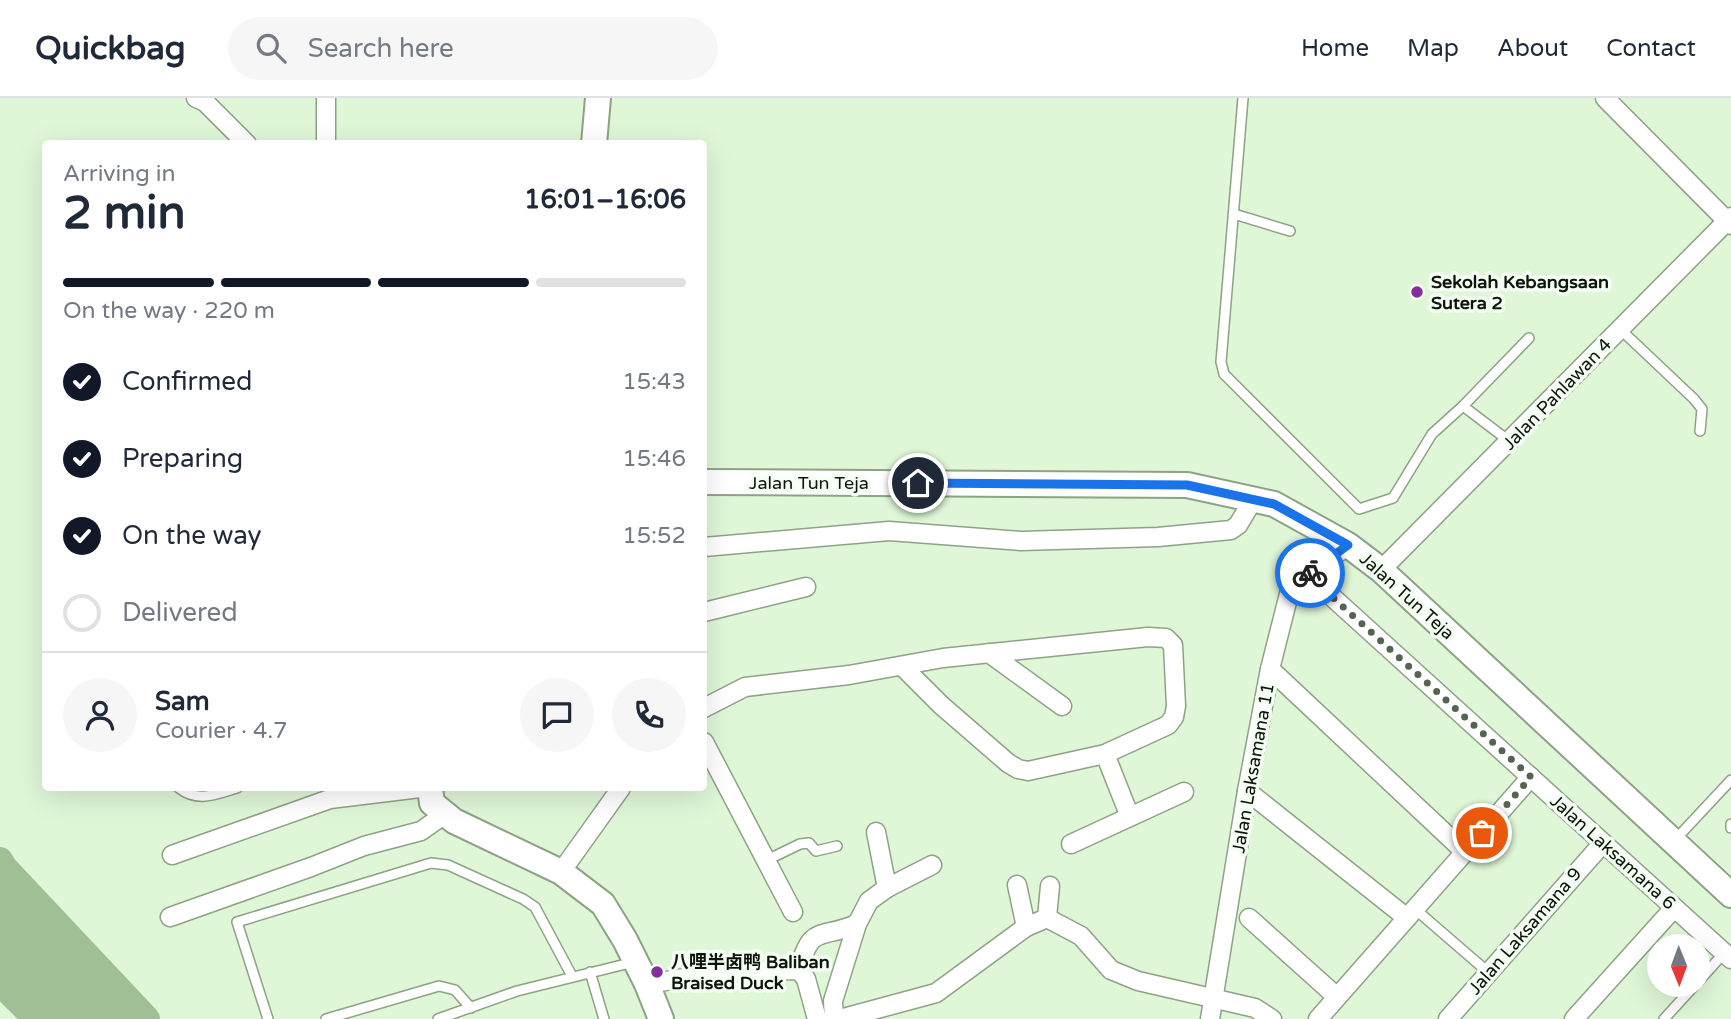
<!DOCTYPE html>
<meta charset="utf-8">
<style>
:root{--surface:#fff;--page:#f6f6f7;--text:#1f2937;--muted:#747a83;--line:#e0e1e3;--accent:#111827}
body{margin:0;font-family:"Varela Round","Noto Sans SC",sans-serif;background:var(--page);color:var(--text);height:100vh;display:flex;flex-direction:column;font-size:26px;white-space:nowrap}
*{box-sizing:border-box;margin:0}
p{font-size:23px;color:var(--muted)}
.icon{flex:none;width:38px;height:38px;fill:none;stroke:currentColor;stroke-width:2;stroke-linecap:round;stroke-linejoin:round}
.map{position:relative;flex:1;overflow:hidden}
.drawer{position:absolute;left:42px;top:42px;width:665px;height:651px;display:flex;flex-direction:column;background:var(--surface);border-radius:7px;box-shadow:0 7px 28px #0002}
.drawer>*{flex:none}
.needle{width:46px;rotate:179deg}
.tools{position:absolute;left:1647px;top:836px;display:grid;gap:14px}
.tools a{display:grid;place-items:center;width:63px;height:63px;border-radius:50%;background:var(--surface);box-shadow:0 7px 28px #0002;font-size:35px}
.pin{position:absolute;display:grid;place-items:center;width:60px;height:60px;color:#fff;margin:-30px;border:4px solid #fff;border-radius:50%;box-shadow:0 2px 7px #0007}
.courier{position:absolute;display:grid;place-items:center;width:70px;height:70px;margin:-35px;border:5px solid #1a73e8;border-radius:50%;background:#fff;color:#222;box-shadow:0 2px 9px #0007}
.headline em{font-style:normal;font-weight:800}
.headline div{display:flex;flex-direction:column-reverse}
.headline{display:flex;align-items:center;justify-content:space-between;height:119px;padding:0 21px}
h1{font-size:46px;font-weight:800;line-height:52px}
.bar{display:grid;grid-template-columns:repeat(4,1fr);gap:10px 7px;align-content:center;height:84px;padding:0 21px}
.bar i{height:9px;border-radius:5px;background:var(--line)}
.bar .current{background:var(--accent)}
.bar p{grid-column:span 4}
.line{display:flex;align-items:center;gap:18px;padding:0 21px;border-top:2px solid var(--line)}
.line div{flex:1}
.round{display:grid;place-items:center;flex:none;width:74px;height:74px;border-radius:37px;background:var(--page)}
ol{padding:0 21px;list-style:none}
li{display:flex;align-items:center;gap:21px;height:77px}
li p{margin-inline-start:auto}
li .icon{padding:7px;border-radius:50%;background:var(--accent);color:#fff;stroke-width:4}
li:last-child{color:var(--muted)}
li i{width:38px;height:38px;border:4px solid var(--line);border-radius:50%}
header{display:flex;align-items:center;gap:42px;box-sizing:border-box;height:98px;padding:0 35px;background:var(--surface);border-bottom:2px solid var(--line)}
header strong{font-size:33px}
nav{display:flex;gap:38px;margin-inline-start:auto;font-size:24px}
.search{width:490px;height:63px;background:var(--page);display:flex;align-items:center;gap:18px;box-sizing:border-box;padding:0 24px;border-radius:38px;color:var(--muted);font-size:26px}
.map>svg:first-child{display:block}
.water{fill:#a0bf94}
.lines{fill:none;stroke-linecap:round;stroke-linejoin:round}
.river{stroke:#a0bf94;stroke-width:26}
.lane-casing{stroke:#8ea286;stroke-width:12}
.street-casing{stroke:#8ea286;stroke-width:21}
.secondary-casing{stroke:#8ea286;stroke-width:28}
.lane{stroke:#fff;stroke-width:9}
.street{stroke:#fff;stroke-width:18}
.secondary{stroke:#fff;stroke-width:24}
.done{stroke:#566352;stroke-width:7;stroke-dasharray:0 12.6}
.route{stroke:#1a73e8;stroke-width:9}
.poi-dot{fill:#842f9d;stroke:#f5fef2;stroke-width:2.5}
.labels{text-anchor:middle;stroke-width:7;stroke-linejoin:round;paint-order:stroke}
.poi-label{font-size:18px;font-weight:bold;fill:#0d140a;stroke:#f5fef2;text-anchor:start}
.street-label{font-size:18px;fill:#0d140a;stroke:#f5fef2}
</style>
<header>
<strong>Quickbag</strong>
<div class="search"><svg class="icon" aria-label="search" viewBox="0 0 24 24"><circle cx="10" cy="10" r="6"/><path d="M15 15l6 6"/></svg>Search here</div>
<nav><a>Home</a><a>Map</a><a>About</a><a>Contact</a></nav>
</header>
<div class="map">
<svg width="1731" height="921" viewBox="0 0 1731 921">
<rect width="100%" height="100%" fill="#dff6d7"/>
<path class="water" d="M0,762l4,7 143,152h-111l-36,-36z"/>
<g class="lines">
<g class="river">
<path d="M0,762l4,7 143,152"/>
<path d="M0,885l36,36"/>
</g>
<g class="lane-casing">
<g id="lane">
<path d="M1243,0l-22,264 3,12 135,135 34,-11 39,-64 31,-28 46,35"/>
<path d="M1234,116l56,17"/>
<path d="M1620,231l74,70 8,10 -2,22"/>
<path d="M1463,308l66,-68"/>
<path d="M179,690c19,15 37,6 58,0"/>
<path d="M1731,726v4"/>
<path d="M1675,742l56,-60"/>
<path d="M767,762l33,-16 9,-1 7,8 21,-5"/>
<path d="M1415,811l74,64"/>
<path d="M590,874l14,47"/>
<path d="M1698,884l26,-29"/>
<path d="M268,921l-31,-97 194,-59 17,2 75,34 12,8 37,69"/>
<path d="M326,921l113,-33 16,4 16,18"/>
<path d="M438,921l79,-28 117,-29"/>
<path d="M1664,921l31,-34"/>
</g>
</g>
<g class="street-casing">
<g id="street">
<path d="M196,0l9,4 42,42"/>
<path d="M326,0v46"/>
<path d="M1605,0l126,127"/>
<path d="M704,449l185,-16 132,10 137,-4 73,-7 7,-5 15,-25"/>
<path d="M1381,472l350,-353"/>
<path d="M1308,477l423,384"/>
<path d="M704,514l102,-25"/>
<path d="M989,555l73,53"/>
<path d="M1270,571l195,183"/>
<path d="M704,610l41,-21 104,-12 94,-17 205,-21 18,1 7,7 3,61 -2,11 -6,8 -63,29 -77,17 -10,-2 -10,-6 -67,-58 -39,-39"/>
<path d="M704,644l89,170"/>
<path d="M1105,656l25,63"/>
<path d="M1247,693l160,127"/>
<path d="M876,734l11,56"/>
<path d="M1071,746l113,-52"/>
<path d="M172,757l158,-56 90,-11"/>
<path d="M561,774l60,-84"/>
<path d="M1017,787l9,42"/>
<path d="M170,819l141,-50 53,-21 57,-15 24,-17"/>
<path d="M1047,820l3,-32"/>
<path d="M1249,820l88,79"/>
<path d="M799,872c12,-47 21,-30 58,-46"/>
<path d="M647,886l75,-12 77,-2 7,9 11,40"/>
<path d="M834,921l-1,-18 24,-77 12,-23 18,-13 45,-23"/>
<path d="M840,921l96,-26 90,-66 21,-9 34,18 30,34 27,11 117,27 17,11"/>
<path d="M1210,921l37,-228 23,-122 19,-75 19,-19 40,-30"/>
<path d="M1318,921l213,-242"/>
<path d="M1448,921l155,-176"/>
<path d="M1574,921l100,-111"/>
</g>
</g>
<g class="secondary-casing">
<g id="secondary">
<path d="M594,46l4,-46"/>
<path d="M704,384l483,3 87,19 74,41 33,25 350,325"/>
<path d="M430,690l2,15 22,18 107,51 42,32 22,36 22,44 14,35"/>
</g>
</g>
<use href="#lane" class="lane"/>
<use href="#street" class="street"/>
<use href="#secondary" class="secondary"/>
</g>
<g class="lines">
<path class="done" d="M1310,475l-2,2 223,202 -49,56"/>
<path class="route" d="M918,385l269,2 87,19 74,41 -38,28"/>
</g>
<g class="poi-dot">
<circle cx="1417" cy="194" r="7"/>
<circle cx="657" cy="874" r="7"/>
</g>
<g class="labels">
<g class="poi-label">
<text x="1431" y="190">Sekolah Kebangsaan<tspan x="1431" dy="21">Sutera 2</tspan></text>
<text x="671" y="870">八哩半卤鸭 Baliban<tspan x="671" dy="21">Braised Duck</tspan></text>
</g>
<g class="street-label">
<text transform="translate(1557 296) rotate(-46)" y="6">Jalan Pahlawan 4</text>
<text x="809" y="391">Jalan Tun Teja</text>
<text transform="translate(1407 498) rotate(42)" y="6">Jalan Tun Teja</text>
<text transform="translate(1253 670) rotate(-80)" y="6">Jalan Laksamana 11</text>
<text transform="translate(1613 754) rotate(42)" y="6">Jalan Laksamana 6</text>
<text transform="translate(1525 833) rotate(-49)" y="6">Jalan Laksamana 9</text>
</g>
</g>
</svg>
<div class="tools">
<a><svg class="needle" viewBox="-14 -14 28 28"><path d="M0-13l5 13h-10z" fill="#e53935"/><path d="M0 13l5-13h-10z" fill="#747a83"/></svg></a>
</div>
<div class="pin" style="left:1482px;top:735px;background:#ea580c"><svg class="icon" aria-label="bag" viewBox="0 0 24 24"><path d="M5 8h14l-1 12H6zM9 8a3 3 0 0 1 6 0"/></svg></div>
<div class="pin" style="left:918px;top:385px;background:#1f2937"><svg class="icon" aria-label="home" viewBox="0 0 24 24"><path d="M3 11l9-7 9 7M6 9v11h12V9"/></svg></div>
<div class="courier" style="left:1310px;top:475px"><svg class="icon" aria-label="bike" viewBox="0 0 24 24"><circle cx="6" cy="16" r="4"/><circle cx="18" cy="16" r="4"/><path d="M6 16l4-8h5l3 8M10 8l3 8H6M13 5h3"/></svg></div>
<section class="drawer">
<div class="headline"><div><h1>2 min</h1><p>Arriving in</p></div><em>16:01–16:06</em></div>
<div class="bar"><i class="current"></i><i class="current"></i><i class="current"></i><i></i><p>On the way · 220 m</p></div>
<ol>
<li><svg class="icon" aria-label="check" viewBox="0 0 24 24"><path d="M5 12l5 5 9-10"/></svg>Confirmed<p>15:43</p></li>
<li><svg class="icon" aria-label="check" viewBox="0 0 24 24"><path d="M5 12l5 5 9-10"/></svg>Preparing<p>15:46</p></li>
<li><svg class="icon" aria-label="check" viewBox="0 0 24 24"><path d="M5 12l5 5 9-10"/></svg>On the way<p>15:52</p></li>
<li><i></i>Delivered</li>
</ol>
<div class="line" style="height:126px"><a class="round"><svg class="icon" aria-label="person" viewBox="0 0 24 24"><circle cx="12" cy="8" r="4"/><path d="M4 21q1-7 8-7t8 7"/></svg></a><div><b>Sam</b><p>Courier · 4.7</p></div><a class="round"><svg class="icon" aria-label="chat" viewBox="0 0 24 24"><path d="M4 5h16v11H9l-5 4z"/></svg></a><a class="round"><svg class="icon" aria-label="phone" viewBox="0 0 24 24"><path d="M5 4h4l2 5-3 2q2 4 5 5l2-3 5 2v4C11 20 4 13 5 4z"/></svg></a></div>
</section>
</div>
